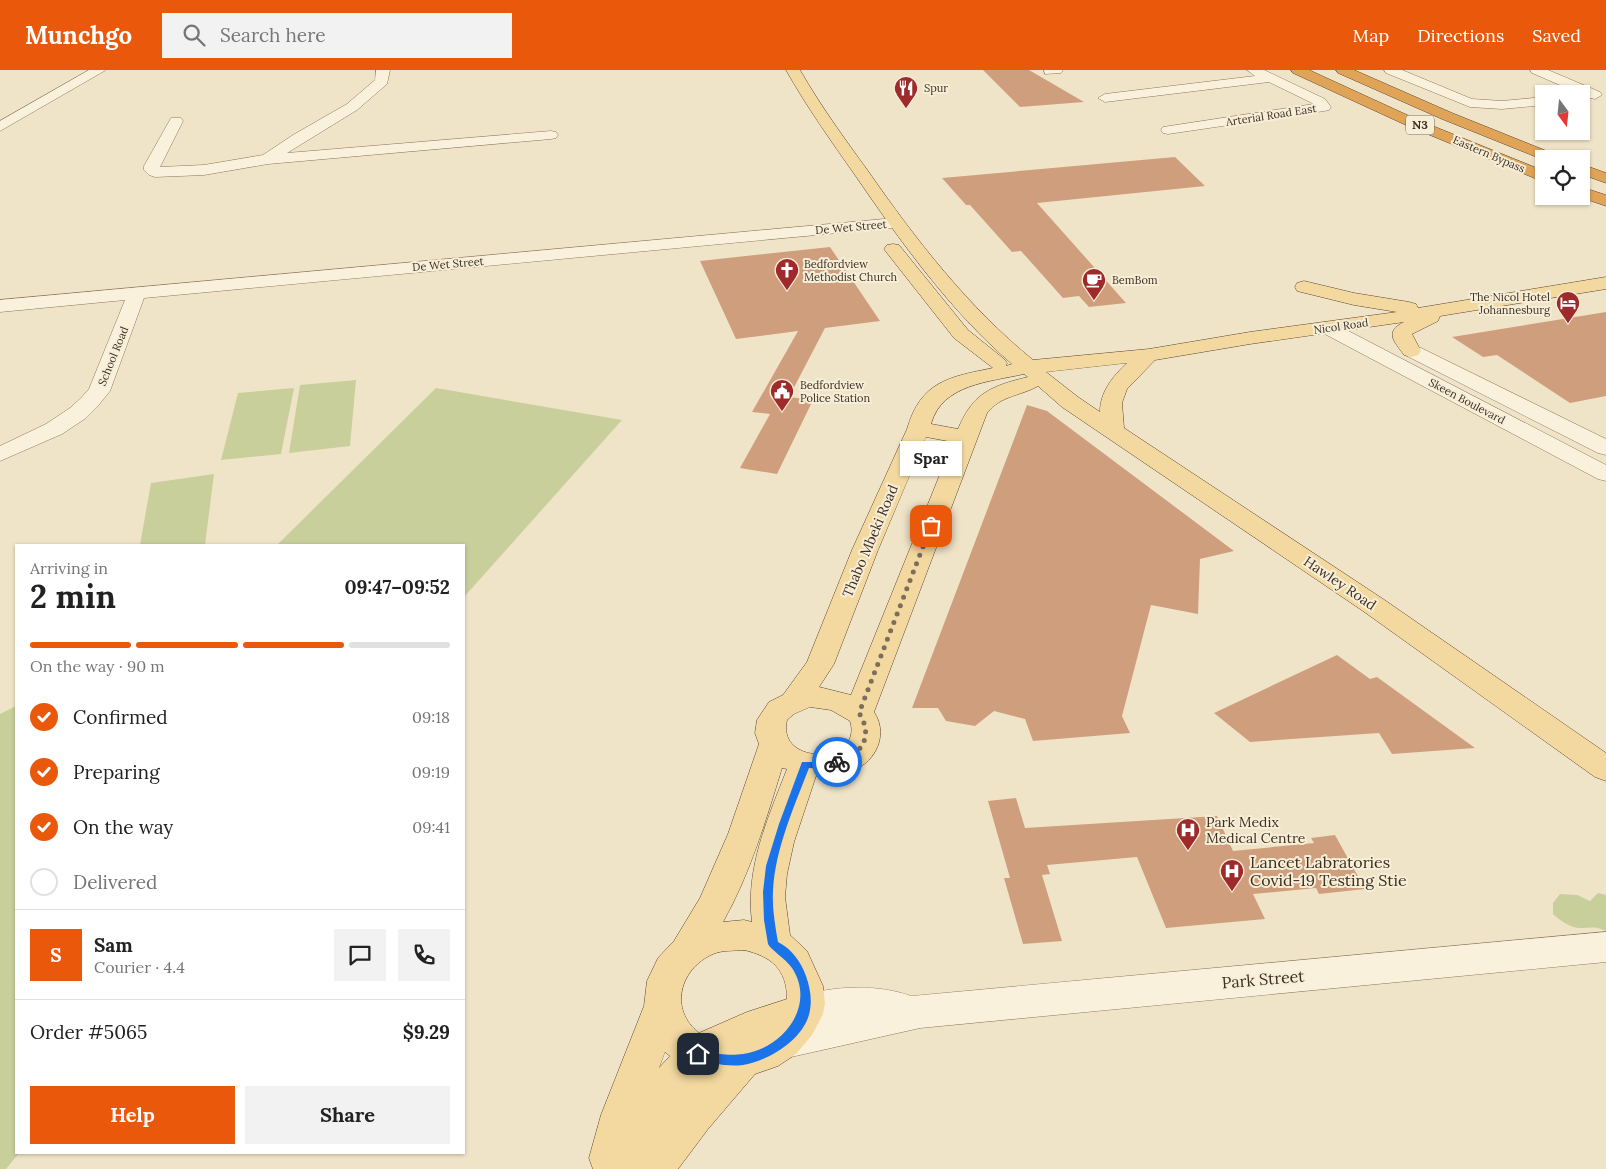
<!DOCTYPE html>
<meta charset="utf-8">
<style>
:root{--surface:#fff;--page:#f2f2f2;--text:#222;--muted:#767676;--line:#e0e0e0;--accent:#ea580c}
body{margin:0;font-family:Lora,serif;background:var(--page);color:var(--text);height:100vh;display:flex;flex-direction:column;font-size:19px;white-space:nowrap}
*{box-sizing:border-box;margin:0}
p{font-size:16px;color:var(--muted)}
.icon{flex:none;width:28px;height:28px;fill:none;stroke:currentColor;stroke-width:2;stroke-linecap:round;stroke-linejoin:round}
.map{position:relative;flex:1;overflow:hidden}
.sheet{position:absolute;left:15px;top:474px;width:450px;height:610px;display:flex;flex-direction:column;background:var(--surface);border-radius:0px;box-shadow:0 1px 4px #0004}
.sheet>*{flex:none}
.needle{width:32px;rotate:165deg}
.tools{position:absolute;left:1535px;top:15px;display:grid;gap:10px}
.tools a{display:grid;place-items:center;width:55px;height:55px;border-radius:0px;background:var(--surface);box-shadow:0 1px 4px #0004;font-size:25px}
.pin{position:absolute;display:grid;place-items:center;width:42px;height:42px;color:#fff;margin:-21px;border-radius:10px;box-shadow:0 2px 8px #0006}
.courier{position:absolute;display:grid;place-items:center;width:50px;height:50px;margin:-25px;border:4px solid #1a73e8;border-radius:50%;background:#fff;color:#222;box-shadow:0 1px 6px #0007}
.bubble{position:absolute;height:35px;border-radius:0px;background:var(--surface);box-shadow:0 1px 4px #0004;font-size:16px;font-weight:800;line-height:35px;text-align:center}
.head em{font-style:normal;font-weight:800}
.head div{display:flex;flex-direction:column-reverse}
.head{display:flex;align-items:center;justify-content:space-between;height:85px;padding:0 15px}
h1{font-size:32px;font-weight:800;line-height:38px}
.bar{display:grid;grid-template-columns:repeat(4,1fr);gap:8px 5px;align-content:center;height:60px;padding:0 15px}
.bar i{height:6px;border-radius:4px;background:var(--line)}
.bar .on{background:var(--accent)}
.bar p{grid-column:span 4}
.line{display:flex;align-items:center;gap:12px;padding:0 15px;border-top:1px solid var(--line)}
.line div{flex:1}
.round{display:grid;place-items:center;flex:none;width:52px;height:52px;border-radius:0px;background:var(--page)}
ol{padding:0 15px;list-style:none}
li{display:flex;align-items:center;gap:15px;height:55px}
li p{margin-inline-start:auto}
li .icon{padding:5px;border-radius:50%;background:var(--accent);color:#fff;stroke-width:4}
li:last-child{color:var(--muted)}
li i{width:28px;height:28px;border:2px solid var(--line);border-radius:50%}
.button{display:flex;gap:10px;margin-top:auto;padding:10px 15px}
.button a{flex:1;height:58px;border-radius:0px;background:var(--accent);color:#fff;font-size:20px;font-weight:800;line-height:58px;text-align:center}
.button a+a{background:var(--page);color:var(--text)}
header{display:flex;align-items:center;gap:30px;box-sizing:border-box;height:70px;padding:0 25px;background:var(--accent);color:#fff}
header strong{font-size:24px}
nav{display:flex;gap:28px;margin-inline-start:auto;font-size:18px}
.search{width:350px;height:45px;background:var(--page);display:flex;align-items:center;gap:12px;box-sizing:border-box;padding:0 18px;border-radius:0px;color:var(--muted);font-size:19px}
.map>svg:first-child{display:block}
.green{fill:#c9cf9b}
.building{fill:#cf9f7d}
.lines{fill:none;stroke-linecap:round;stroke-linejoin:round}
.minor-casing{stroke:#8d765c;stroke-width:1}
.major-casing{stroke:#5b4430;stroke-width:1}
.highway-casing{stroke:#5b4430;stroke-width:1}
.minor{fill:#faf1dc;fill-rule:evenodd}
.major{fill:#f3d9a0;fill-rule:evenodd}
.highway{fill:#e0a458;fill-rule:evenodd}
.route{fill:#1a73e8}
.done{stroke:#7c6e5b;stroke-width:5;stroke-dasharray:0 9}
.labels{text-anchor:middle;stroke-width:4;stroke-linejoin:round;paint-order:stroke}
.far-poi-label{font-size:11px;fill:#3d2e20;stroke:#f7eed8;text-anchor:start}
.far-street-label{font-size:11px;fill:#3d2e20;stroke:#f7eed8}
.shield{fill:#f7eed8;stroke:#756857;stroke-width:1}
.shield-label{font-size:12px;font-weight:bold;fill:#3d2e20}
.street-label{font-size:14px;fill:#3d2e20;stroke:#f7eed8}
.poi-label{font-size:14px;fill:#3d2e20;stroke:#f7eed8;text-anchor:start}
.near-poi-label{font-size:16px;fill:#3d2e20;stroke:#f7eed8;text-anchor:start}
.near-street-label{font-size:16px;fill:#3d2e20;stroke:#f7eed8}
</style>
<header>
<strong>Munchgo</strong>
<div class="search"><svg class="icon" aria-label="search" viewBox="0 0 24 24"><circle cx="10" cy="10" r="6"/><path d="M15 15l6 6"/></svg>Search here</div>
<nav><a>Map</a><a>Directions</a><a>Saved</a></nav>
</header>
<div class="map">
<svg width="1606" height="1099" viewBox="0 0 1606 1099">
<rect width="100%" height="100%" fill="#f0e4c8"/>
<g class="green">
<path d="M356,310l-6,66 -61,7 11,-68z"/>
<path d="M294,318l-13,66 -60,6 17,-67z"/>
<path d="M436,318l186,32 -158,177v-52h-187z"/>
<path d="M214,404l-9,71h-65l11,-62z"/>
<path d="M16,636v446l3,1 -13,16h-6v-455z"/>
<path d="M1598,823l8,2v36c-13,-5 -11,-3 -24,-3 -11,1 -21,-7 -29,-14v-11l7,-9 17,1 13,6z"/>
</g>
<g class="building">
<path d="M983,0h46l55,32 -64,5z"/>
<path d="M1175,87l30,29 -168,17 89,100 -37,4 -10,-11 -16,2 -42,-47 -9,1 -42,-47h-4l-24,-27z"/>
<path d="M830,177l50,74 -55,7 -36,69 24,3 -36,74 -37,-6 30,-54 -18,-2 46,-81 -62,8 -36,-78z"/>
<path d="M1606,242v84l-36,7 -73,-48 -14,2 -31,-20z"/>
<path d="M1027,335l20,6 187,140 -34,8 -2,55 -47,-9 -29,111 8,17 -97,8 -8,-22 -31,-8 -19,15 -29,-5 -8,-13h-26z"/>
<path d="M1337,585l33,24 7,-2 98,71 -83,6 -13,-21 -129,9 -36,-29z"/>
<path d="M1016,728l9,30 192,-12 16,35 81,-8 -3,-5 24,-3 30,54 -46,5 -3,-6 -63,6 12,25 -99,9 -29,-71 -90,8 3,9 -8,1 20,66 -39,3 -19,-66h6l-22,-77z"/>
</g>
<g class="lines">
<g class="minor-casing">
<g id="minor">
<path d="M89,0h17l-106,61v-10z"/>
<path d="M376,0h14l-3,14 -30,26 -70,43 264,-22 5,1 2,3 -2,3 -5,1 -283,25 -64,11 -49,2 -6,-2 -5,-5v-4l27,-48h10l2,3 -23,46 44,-2 59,-10 30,-20 54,-31 28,-24z"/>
<path d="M1044,0h19l-2,3 -16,1z"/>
<path d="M1247,0h17l61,29 6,8 -2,3 -5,1 -156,23 -5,-1 -2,-3 2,-3 151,-23 -45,-22 -164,20 -7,-4 7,-4 150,-18z"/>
<path d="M1384,0h18l70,29 30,2 42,-4v8l-42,4 -32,-2 -84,-34z"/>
<path d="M1530,0h18l52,22 2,3 -7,4 -5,-1 -58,-25z"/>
<path d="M896,148l6,1 3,4 -3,4 -758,71 -34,93 -13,16 -11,11 -24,16 -62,27v-15l46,-22 24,-16 11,-10 8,-9 36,-89 -125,12v-12z"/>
<path d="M1328,252l7,2 271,141v16l-8,-2 -277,-147 -3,-4 3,-4z"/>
<path d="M1414,276l7,2 185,91v16l-8,-2 -191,-97 -3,-4 3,-4z"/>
<path d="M1606,862v30l-686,66 -138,31 -14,-5 -5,-12 5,-12 24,-7 -6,-12 6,-12c35,-13 83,-16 119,-3z"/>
</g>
</g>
<g class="major-casing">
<path id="major" d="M786,0h14c20,35 44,68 68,101 48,69 100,136 165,189l116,-11 101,-17 147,-20 -43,-7 -57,-14 -2,-4 2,-4 7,-2 50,12 55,9 7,2 2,4 188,-31v12l-166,27 -2,5 -26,13 9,17 -3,4 -7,2 -7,-2c-10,-14 -20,-23 0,-33l-154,22 -95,16 -28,29 -5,14 2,25 259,171 223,154v28l-11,-4 -232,-166 -301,-204 -24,-21c-17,10 -37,9 -51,27l-113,299c13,19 5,45 -16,56 -13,6 -27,8 -42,8l-22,66 -7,32 -2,23 5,38 17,16 16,35 2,17 -2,11 -11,21 -16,19 -18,12 -23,8 -47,55 -30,40h-85l-4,-11 12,-43 43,-109 3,-25 11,-23 16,-17 26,-43 28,-64 31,-90 -4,-11 2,-13 12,-18 14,-7 24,-33 45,-112 55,-121c14,-48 42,-52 86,-61l-39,-30 -67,-85 -3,-4 3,-4 6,-1 6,1 69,85 36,29 3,4 -1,3 6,-2c-62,-53 -111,-122 -157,-189 -24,-34 -48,-68 -69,-105zM1127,293c-14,13 -27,29 -27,49l-22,-15 -32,-25zM1024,304l4,3c-37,9 -55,16 -70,52l-27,-5c11,-40 58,-42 93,-50zM926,367l27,5 -102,253 -32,-8 15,-23 44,-114zM810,637l21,3 19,11c14,43 -74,46 -63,-1l7,-6zM782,698l5,1c-19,49 -42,99 -35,153l-8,-2 -21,2c27,-48 43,-102 59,-154zM744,880c27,6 43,19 43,49l-40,13 -48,21c-30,-23 -20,-64 14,-79 9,-4 21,-3 31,-4zM665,982l5,4 -11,12z"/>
</g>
<g class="highway-casing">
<g id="highway">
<path d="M1291,0h18l109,50 126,51v11l-136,-56 -115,-53z"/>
<path d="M1336,0h18l98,43 107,43 3,3h-18v1l-102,-41 -104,-46z"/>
<path d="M1581,94l25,9v10l-25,-9z"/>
<path d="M1581,117l25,8v11l-29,-10h4z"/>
</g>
</g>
<use href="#minor" class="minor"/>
<use href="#major" class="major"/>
<use href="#highway" class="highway"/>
</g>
<path class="route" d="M837,689l3,1v5l-17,4 -14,-1c-15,39 -34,81 -36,123 -1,17 2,34 5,51 14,7 23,20 28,34 4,11 6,23 4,34 -4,28 -41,51 -67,55 -17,2 -34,-2 -49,-8l-2,-3 2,-4c8,-3 17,3 26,4 7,1 16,1 23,0 39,-5 74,-48 49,-86 -6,-9 -21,-18 -24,-24l-4,-24 -1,-28 3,-26 13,-42 23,-62h21z"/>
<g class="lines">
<path class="done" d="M837,692c25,-7 37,-26 22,-49l72,-187"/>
</g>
<defs>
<g id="restaurant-pin" transform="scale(1.25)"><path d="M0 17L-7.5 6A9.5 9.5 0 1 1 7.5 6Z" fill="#9e2a2b" stroke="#f7eed8"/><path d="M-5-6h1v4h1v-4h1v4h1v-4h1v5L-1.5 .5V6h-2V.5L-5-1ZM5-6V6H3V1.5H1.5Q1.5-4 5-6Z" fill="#fff"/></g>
<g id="church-pin" transform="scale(1.25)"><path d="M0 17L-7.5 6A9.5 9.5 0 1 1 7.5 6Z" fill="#9e2a2b" stroke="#f7eed8"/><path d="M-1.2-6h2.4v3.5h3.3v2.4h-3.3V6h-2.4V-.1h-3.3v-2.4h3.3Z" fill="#fff"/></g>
<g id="cafe-pin" transform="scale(1.25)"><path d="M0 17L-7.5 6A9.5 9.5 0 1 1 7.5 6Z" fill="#9e2a2b" stroke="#f7eed8"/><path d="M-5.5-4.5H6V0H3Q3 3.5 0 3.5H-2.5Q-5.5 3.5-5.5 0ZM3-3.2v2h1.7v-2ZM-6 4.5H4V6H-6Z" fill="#fff"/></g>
<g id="hotel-pin" transform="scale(1.25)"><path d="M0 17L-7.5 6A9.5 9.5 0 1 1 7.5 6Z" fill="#9e2a2b" stroke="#f7eed8"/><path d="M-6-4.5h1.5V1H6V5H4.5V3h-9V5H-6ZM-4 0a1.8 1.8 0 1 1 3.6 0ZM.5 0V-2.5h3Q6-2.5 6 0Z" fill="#fff"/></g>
<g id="civic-pin" transform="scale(1.25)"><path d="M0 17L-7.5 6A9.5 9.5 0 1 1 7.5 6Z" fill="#9e2a2b" stroke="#f7eed8"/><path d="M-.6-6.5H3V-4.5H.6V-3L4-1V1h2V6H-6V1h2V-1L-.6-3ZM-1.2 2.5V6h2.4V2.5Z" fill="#fff"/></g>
<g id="hospital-pin" transform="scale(1.25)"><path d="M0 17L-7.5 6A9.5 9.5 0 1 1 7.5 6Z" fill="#9e2a2b" stroke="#f7eed8"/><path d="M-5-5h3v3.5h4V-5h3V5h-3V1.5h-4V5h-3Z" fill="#fff"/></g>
</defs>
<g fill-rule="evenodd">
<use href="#restaurant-pin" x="906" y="18"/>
<use href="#church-pin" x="787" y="200"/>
<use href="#cafe-pin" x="1094" y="210"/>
<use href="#hotel-pin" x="1568" y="233"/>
<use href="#civic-pin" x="782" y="321"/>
<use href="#hospital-pin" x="1188" y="760"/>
<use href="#hospital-pin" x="1232" y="801"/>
</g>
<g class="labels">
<g class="far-poi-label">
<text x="924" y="22">Spur</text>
<text x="804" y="198">Bedfordview<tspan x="804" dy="13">Methodist Church</tspan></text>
<text x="1112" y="214">BemBom</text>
<text x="1550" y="231" text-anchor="end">The Nicol Hotel<tspan x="1550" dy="13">Johannesburg</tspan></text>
<text x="800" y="319">Bedfordview<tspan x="800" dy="13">Police Station</tspan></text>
</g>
<g class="far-street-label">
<text transform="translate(1271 45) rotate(-9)" y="4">Arterial Road East</text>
<text transform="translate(1489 84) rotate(23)" y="4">Eastern Bypass</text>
<text transform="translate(851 157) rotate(-5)" y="4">De Wet Street</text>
<text transform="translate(448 194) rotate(-5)" y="4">De Wet Street</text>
<text transform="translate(1341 256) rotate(-8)" y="4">Nicol Road</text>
<text transform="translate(113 286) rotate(-68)" y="4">School Road</text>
<text transform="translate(1467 331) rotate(28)" y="4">Skeen Boulevard</text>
</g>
<rect class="shield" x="1406" y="45.5" width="28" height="19" rx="4"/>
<g class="shield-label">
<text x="1420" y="59">N3</text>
</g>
<g class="street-label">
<text transform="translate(870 471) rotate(-67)" y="5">Thabo Mbeki Road</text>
<text transform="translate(1340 513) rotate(34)" y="5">Hawley Road</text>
</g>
<g class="poi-label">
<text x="1206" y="757">Park Medix<tspan x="1206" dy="16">Medical Centre</tspan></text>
</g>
<g class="near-poi-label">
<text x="1250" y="798">Lancet Labratories<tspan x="1250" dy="18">Covid-19 Testing Stie</tspan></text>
</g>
<g class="near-street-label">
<text transform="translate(1263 909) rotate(-5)" y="6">Park Street</text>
</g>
</g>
</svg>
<div class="tools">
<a><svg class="needle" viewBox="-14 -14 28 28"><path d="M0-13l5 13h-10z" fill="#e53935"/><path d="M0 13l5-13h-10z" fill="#767676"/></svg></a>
<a><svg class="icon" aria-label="locate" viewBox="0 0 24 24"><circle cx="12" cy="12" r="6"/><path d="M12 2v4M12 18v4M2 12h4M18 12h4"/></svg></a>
</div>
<div class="pin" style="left:931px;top:456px;background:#ea580c"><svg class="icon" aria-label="bag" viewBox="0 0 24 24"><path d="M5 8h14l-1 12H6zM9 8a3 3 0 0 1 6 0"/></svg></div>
<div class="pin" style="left:698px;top:984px;background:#1f2937"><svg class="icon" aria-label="home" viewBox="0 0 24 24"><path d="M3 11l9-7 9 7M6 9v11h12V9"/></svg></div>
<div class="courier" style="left:837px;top:692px"><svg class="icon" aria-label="bike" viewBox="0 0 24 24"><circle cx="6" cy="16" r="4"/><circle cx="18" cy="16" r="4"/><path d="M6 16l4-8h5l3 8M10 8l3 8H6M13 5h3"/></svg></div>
<div class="bubble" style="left:900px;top:371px;width:62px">Spar</div>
<section class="sheet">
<div class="head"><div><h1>2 min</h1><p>Arriving in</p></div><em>09:47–09:52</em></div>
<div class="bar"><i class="on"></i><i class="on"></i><i class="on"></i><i></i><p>On the way · 90 m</p></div>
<ol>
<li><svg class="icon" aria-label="check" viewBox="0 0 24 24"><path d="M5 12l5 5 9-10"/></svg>Confirmed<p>09:18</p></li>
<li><svg class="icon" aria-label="check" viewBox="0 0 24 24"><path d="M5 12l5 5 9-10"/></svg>Preparing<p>09:19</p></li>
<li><svg class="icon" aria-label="check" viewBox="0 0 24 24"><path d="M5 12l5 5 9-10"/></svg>On the way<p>09:41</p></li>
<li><i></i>Delivered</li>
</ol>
<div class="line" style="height:90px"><b class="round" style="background:var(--accent);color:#fff">S</b><div><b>Sam</b><p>Courier · 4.4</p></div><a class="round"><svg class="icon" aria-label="chat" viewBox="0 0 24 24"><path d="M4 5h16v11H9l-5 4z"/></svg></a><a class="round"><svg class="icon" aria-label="phone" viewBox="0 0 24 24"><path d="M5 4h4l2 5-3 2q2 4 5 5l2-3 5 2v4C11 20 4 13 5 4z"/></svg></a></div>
<div class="line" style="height:65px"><div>Order #5065</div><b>$9.29</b></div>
<div class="button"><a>Help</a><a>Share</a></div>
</section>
</div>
